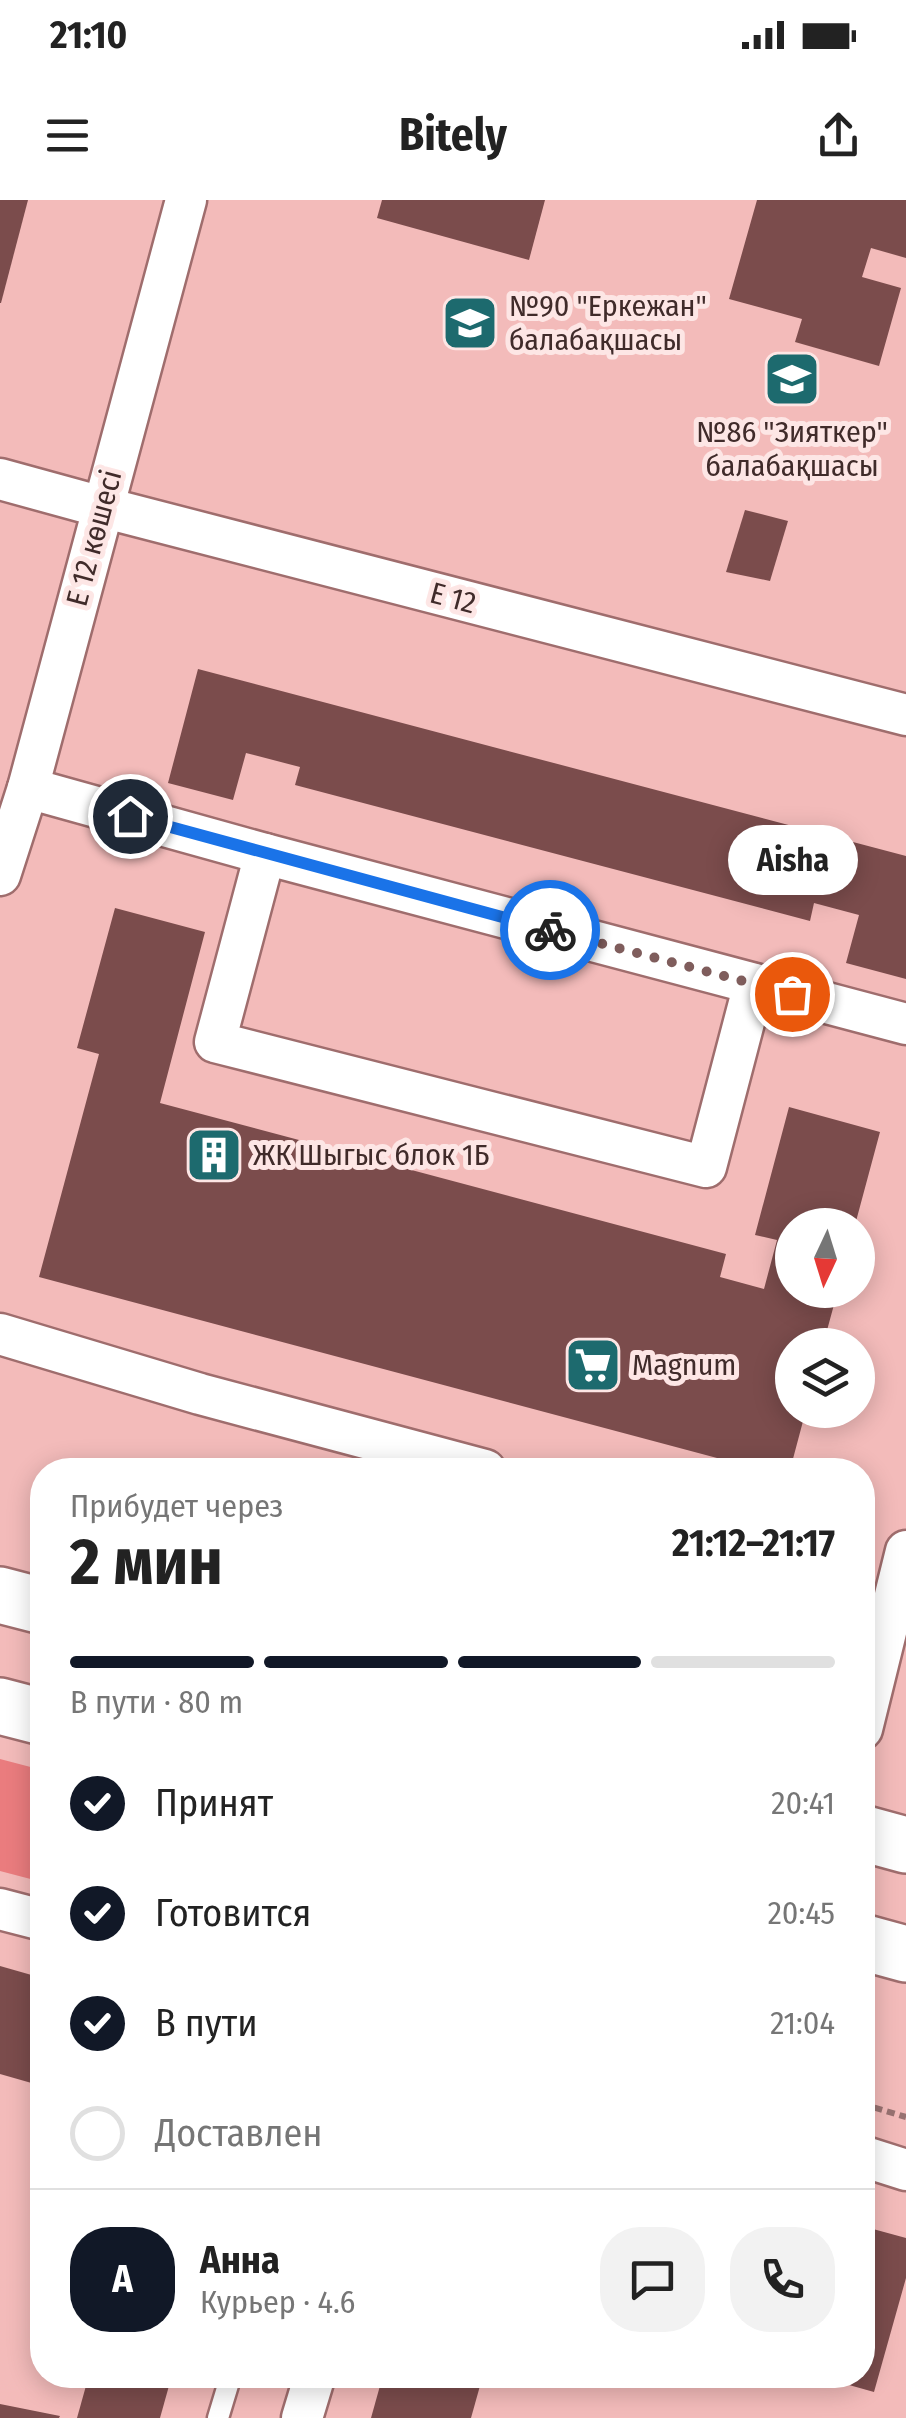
<!DOCTYPE html>
<html lang="ru">
<meta charset="utf-8">
<style>
:root{--surface:#fff;--page:#f2f2f2;--text:#222;--muted:#767676;--line:#e0e0e0;--accent:#111827}
body{margin:0;font-family:"Fira Sans Condensed",sans-serif;background:var(--page);color:var(--text);height:100vh;display:flex;flex-direction:column;font-size:38px;white-space:nowrap}
*{box-sizing:border-box;margin:0}
p{font-size:32px;color:var(--muted)}
.icon{flex:none;width:55px;height:55px;fill:none;stroke:currentColor;stroke-width:2;stroke-linecap:round;stroke-linejoin:round}
.map{position:relative;flex:1;overflow:hidden}
.drawer{position:absolute;left:30px;top:1258px;width:845px;height:930px;display:flex;flex-direction:column;background:var(--surface);border-radius:40px;box-shadow:0 5px 25px #0003}
.drawer>*{flex:none}
.needle{width:65px;rotate:184deg}
.fabs{position:absolute;left:775px;top:1008px;display:grid;gap:20px}
.fabs a{display:grid;place-items:center;width:100px;height:100px;border-radius:50%;background:var(--surface);box-shadow:0 5px 25px #0003;font-size:50px}
.pin{position:absolute;display:grid;place-items:center;width:85px;height:85px;color:#fff;margin:-42px;border:5px solid #fff;border-radius:50%;box-shadow:0 2px 10px #0007}
.courier{position:absolute;display:grid;place-items:center;width:100px;height:100px;margin:-50px;border:8px solid #1a73e8;border-radius:50%;background:#fff;color:#222;box-shadow:0 2px 12px #0007}
.bubble{position:absolute;height:70px;border-radius:35px;background:var(--surface);box-shadow:0 5px 25px #0003;font-size:32px;font-weight:700;line-height:70px;text-align:center}
.headline em{font-style:normal;font-weight:700}
.headline div{display:flex;flex-direction:column-reverse}
.headline{display:flex;align-items:center;justify-content:space-between;height:170px;padding:0 40px}
h1{font-size:65px;font-weight:700;line-height:75px}
.bar{display:grid;grid-template-columns:repeat(4,1fr);gap:15px 10px;align-content:center;height:120px;padding:0 40px}
.bar i{height:12px;border-radius:8px;background:var(--line)}
.bar .current{background:var(--accent)}
.bar p{grid-column:span 4}
.line{display:flex;align-items:center;gap:25px;padding:0 40px;border-top:2px solid var(--line)}
.line div{flex:1}
.round{display:grid;place-items:center;flex:none;width:105px;height:105px;border-radius:40px;background:var(--page)}
ol{padding:0 40px;list-style:none}
li{display:flex;align-items:center;gap:30px;height:110px}
li p{margin-inline-start:auto}
li .icon{padding:10px;border-radius:50%;background:var(--accent);color:#fff;stroke-width:4}
li:last-child{color:var(--muted)}
li i{width:55px;height:55px;border:5px solid var(--line);border-radius:50%}
.status{display:flex;justify-content:space-between;align-items:center;height:70px;padding:0 50px;background:var(--surface);direction:ltr}
.status svg{height:28px;fill:currentColor}
header{display:flex;justify-content:space-between;align-items:center;height:130px;padding:0 40px;background:var(--surface);font-size:45px;font-weight:700}
.map>svg:first-child{display:block}
.green{fill:#ea7c7e}
.building{fill:#7b4c4c}
.lines{fill:none;stroke-linecap:round;stroke-linejoin:round}
.service-casing{stroke:#9f6d6d;stroke-width:25}
.minor-casing{stroke:#9f6d6d;stroke-width:45}
.secondary-casing{stroke:#9f6d6d;stroke-width:60}
.path{stroke:#987271;stroke-width:6;stroke-dasharray:8 5;stroke-linecap:butt}
.service{stroke:#fff;stroke-width:20}
.minor{stroke:#fff;stroke-width:40}
.secondary{stroke:#fff;stroke-width:55}
.done{stroke:#7f5d5c;stroke-width:10;stroke-dasharray:0 18}
.route{stroke:#1a73e8;stroke-width:12}
.labels{text-anchor:middle;stroke-width:10;stroke-linejoin:round;paint-order:stroke}
.poi-label{font-size:30px;fill:#402b2a;stroke:#fde6e5;text-anchor:start}
.street-label{font-size:30px;fill:#402b2a;stroke:#fde6e5}
</style>
<div class="status"><b>21:10</b><svg viewBox="0 0 49 12"><path d="M0 12V9h3v3zM5 12V6h3v6zM10 12V3h3v9zM15 12V0h3v12zM26 1h20v11H26zM47 4h2v5h-2z"/></svg></div>
<header><svg class="icon" aria-label="menu" viewBox="0 0 24 24"><path d="M4 6h16M4 12h16M4 18h16"/></svg>Bitely<svg class="icon" aria-label="share" viewBox="0 0 24 24"><path d="M12 15V3M7 8l5-5 5 5M5 13v7h14v-7"/></svg></header>
<div class="map">
<svg width="906" height="2218" viewBox="0 0 906 2218">
<rect width="100%" height="100%" fill="#f3bbba"/>
<path class="green" d="M0,1559l42,11v112l-42,-11z"/>
<g class="building">
<path d="M0,0h28l-27,103h-1z"/>
<path d="M382,0h163l-16,60 -152,-42z"/>
<path d="M757,0h149v58l-35,-10 -9,29 39,11 -22,78 -84,-24 7,-23 -73,-20z"/>
<path d="M745,310l43,11 -18,60 -44,-9z"/>
<path d="M198,469l708,187v123l-60,-16 13,-48 -45,-12 -4,18 -515,-136 5,-18 -54,-14 -13,47 -65,-17z"/>
<path d="M115,708l90,24 -45,171 566,151 -6,23 44,12 13,-49 -22,-5 34,-128 91,25 -25,93h-63v65h46l-15,55h-31v65h14l-16,60h-28l-723,-193 60,-223 -22,-6z"/>
<path d="M0,1766l42,12v108l-42,-12z"/>
<path d="M862,2026l44,12v40l-32,114 -57,-16 45,-1z"/>
<path d="M89,2175h83l-12,43h-83z"/>
<path d="M383,2175h100l-12,43h-100z"/>
<path d="M0,2204l60,12 -1,2h-59z"/>
</g>
<g class="lines">
<g class="service-casing">
<path id="service" d="M218,2218l13,-43"/>
</g>
<g class="minor-casing">
<g id="minor">
<path d="M0,279l102,28 804,208"/>
<path d="M28,588l237,66 641,170"/>
<path d="M265,654l-50,188 491,125 48,-183"/>
<path d="M0,675l28,-87 158,-588"/>
<path d="M0,1134l200,60 285,76"/>
<path d="M862,1529l44,-178"/>
<path d="M0,1709l42,11"/>
<path d="M862,1956l44,14"/>
<path d="M302,2218l13,-43"/>
</g>
</g>
<g class="secondary-casing">
<g id="secondary">
<path d="M0,1395l42,11"/>
<path d="M0,1506l42,11"/>
<path d="M862,1633l44,12"/>
<path d="M862,1742l44,12"/>
</g>
</g>
<path class="path" d="M862,1904l44,13"/>
<use href="#service" class="service"/>
<use href="#minor" class="minor"/>
<use href="#secondary" class="secondary"/>
</g>
<g class="lines">
<path class="done" d="M550,730l242,64"/>
<path class="route" d="M130,616l420,114"/>
</g>
<defs>
<g id="school-square" transform="scale(2.875)"><rect x="-9" y="-9" width="18" height="18" rx="4" fill="#1d6a6e" stroke="#fde6e5"/><path d="M0-5L7-2L0 1L-7-2ZM-4 1L0 2.5L4 1V4Q0 6-4 4Z" fill="#fff"/></g>
<g id="building-square" transform="scale(2.875)"><rect x="-9" y="-9" width="18" height="18" rx="4" fill="#1d6a6e" stroke="#fde6e5"/><path d="M-4-6H4V6H1V3H-1V6H-4ZM-2.5-4.3h1.7v1.8h-1.7ZM.8-4.3h1.7v1.8H.8ZM-2.5-1h1.7V.8h-1.7ZM.8-1h1.7V.8H.8Z" fill="#fff"/></g>
<g id="supermarket-square" transform="scale(2.875)"><rect x="-9" y="-9" width="18" height="18" rx="4" fill="#1d6a6e" stroke="#fde6e5"/><path d="M-6-5.5h2.5l.6 2H6L4.5 2H-2.5L-4.4-4H-6ZM-1.5 3.2a1.3 1.3 0 1 0 .1 0ZM3 3.2a1.3 1.3 0 1 0 .1 0Z" fill="#fff"/></g>
</defs>
<g fill-rule="evenodd">
<use href="#school-square" x="470" y="123"/>
<use href="#school-square" x="792" y="179"/>
<use href="#building-square" x="214" y="955"/>
<use href="#supermarket-square" x="593" y="1165"/>
</g>
<g class="labels">
<g class="poi-label">
<text x="509" y="116">№90 "Еркежан"<tspan x="509" dy="34">балабақшасы</tspan></text>
<text x="792" y="242" text-anchor="middle">№86 "Зияткер"<tspan x="792" dy="34">балабақшасы</tspan></text>
<text x="253" y="965">ЖК Шыгыс блок 1Б</text>
<text x="632" y="1175">Magnum</text>
</g>
<g class="street-label">
<text transform="translate(94 338) rotate(-75)" y="10">Е 12 көшесі</text>
<text transform="translate(453 398) rotate(15)" y="10">E 12</text>
</g>
</g>
</svg>
<div class="fabs">
<a><svg class="needle" viewBox="-14 -14 28 28"><path d="M0-13l5 13h-10z" fill="#e53935"/><path d="M0 13l5-13h-10z" fill="#767676"/></svg></a>
<a><svg class="icon" aria-label="layers" viewBox="0 0 24 24"><path d="M12 4l9 5-9 5-9-5zM3 14l9 5 9-5"/></svg></a>
</div>
<div class="pin" style="left:792px;top:794px;background:#ea580c"><svg class="icon" aria-label="bag" viewBox="0 0 24 24"><path d="M5 8h14l-1 12H6zM9 8a3 3 0 0 1 6 0"/></svg></div>
<div class="pin" style="left:130px;top:616px;background:#1f2937"><svg class="icon" aria-label="home" viewBox="0 0 24 24"><path d="M3 11l9-7 9 7M6 9v11h12V9"/></svg></div>
<div class="courier" style="left:550px;top:730px"><svg class="icon" aria-label="bike" viewBox="0 0 24 24"><circle cx="6" cy="16" r="4"/><circle cx="18" cy="16" r="4"/><path d="M6 16l4-8h5l3 8M10 8l3 8H6M13 5h3"/></svg></div>
<div class="bubble" style="left:728px;top:625px;width:130px">Aisha</div>
<section class="drawer">
<div class="headline"><div><h1>2 мин</h1><p>Прибудет через</p></div><em>21:12–21:17</em></div>
<div class="bar"><i class="current"></i><i class="current"></i><i class="current"></i><i></i><p>В пути · 80 m</p></div>
<ol>
<li><svg class="icon" aria-label="check" viewBox="0 0 24 24"><path d="M5 12l5 5 9-10"/></svg>Принят<p>20:41</p></li>
<li><svg class="icon" aria-label="check" viewBox="0 0 24 24"><path d="M5 12l5 5 9-10"/></svg>Готовится<p>20:45</p></li>
<li><svg class="icon" aria-label="check" viewBox="0 0 24 24"><path d="M5 12l5 5 9-10"/></svg>В пути<p>21:04</p></li>
<li><i></i>Доставлен</li>
</ol>
<div class="line" style="height:180px"><b class="round" style="background:var(--accent);color:#fff">А</b><div><b>Анна</b><p>Курьер · 4.6</p></div><a class="round"><svg class="icon" aria-label="chat" viewBox="0 0 24 24"><path d="M4 5h16v11H9l-5 4z"/></svg></a><a class="round"><svg class="icon" aria-label="phone" viewBox="0 0 24 24"><path d="M5 4h4l2 5-3 2q2 4 5 5l2-3 5 2v4C11 20 4 13 5 4z"/></svg></a></div>
</section>
</div>
